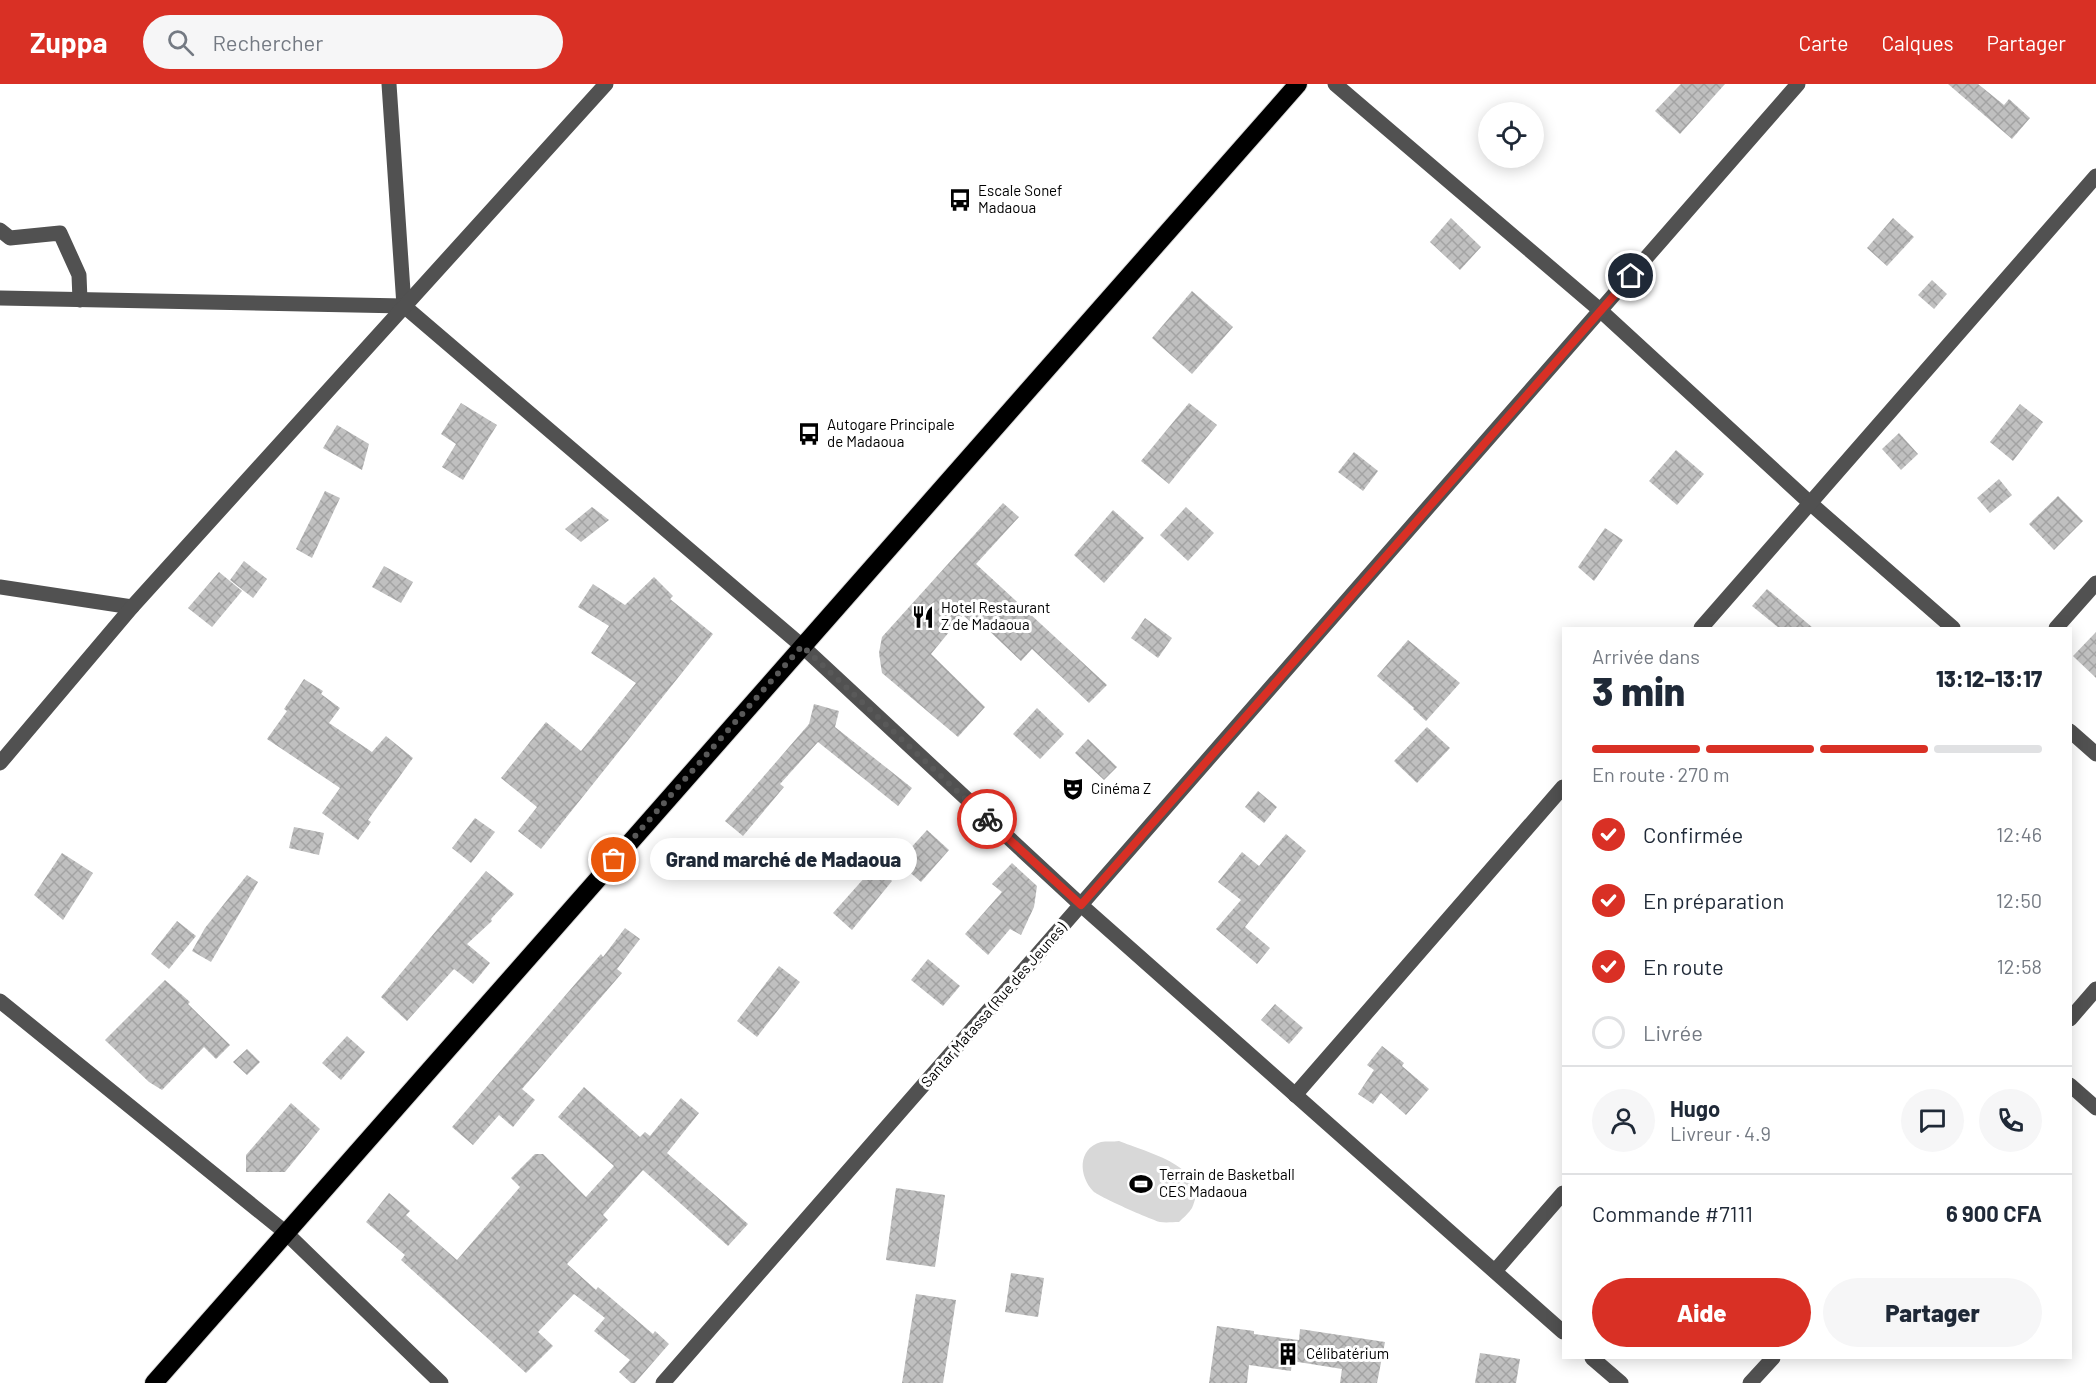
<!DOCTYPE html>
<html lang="fr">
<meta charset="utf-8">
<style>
:root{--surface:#fff;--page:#f6f6f7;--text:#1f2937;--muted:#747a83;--line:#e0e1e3;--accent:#d93025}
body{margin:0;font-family:Barlow,sans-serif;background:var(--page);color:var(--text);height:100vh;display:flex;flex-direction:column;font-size:22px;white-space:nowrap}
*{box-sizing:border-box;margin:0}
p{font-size:20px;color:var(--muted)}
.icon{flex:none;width:33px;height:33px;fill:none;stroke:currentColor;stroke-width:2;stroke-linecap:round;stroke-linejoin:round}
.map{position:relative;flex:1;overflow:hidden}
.side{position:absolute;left:1562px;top:543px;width:510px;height:732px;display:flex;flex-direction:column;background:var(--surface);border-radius:0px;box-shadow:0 3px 15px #0003}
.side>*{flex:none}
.controls{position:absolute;left:1478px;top:18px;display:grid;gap:12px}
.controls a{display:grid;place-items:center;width:66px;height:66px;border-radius:50%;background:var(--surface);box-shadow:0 3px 15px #0003;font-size:30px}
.pin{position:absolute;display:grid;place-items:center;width:51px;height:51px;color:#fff;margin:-26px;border:3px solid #fff;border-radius:50%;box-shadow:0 2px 6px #0007}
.courier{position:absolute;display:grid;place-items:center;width:60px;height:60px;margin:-30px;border:4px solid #d93025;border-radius:50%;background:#fff;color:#222;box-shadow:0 2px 8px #0007}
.bubble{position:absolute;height:42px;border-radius:21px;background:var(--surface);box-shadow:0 3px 15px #0003;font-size:20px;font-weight:800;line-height:42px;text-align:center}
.headline em{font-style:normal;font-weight:800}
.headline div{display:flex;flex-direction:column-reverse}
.headline{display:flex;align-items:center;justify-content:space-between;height:102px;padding:0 30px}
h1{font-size:39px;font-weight:800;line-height:45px}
.bar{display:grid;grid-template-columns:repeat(4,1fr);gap:9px 6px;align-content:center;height:72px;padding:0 30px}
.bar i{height:8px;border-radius:4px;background:var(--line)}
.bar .active{background:var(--accent)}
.bar p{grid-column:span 4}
.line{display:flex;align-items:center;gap:15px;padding:0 30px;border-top:2px solid var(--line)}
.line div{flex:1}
.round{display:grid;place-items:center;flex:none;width:63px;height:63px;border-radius:32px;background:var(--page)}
ol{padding:0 30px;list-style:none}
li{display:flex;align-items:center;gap:18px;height:66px}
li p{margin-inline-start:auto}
li .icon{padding:6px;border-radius:50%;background:var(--accent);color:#fff;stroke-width:4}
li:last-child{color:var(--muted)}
li i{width:33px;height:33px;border:3px solid var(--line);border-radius:50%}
.action{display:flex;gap:12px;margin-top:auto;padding:12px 30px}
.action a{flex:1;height:69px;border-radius:36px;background:var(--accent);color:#fff;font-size:24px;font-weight:800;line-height:69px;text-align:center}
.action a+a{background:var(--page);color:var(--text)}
header{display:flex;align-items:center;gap:36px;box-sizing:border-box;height:84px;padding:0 30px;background:var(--accent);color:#fff}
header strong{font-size:28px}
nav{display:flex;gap:33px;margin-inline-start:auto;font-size:21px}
.search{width:420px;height:54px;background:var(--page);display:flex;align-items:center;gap:15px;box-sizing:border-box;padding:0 21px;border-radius:33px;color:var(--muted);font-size:22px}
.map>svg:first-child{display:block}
.green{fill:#d8d8d8}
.building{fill:url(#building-cross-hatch)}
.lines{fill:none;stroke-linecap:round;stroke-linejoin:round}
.highway-casing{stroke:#dbdbdb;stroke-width:20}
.minor{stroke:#515151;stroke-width:15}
.highway{stroke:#000;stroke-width:18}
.done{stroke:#595959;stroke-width:6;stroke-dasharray:0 10.8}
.route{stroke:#d93025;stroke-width:8}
.labels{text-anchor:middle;stroke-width:6;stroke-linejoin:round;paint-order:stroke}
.poi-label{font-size:15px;fill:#000;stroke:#fff;text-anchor:start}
.street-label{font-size:15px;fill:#000;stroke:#fff}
</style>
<header>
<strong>Zuppa</strong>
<div class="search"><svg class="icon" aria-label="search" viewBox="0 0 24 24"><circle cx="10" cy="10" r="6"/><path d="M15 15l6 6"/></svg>Rechercher</div>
<nav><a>Carte</a><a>Calques</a><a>Partager</a></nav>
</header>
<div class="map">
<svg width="2096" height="1299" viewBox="0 0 2096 1299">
<defs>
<pattern id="building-cross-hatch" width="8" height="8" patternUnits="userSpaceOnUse" patternTransform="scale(1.5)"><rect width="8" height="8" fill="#c0c0c0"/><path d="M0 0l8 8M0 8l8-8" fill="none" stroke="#a3a3a3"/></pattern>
</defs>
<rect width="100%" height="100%" fill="#fff"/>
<path class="green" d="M1119,1057c26,11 94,26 73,67 -3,5 -9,10 -13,14 -6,0 -13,1 -19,0 -8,-2 -63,-26 -67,-31 -14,-15 -16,-42 8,-49 5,-1 12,0 18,-1z"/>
<g class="building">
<path d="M1681,0h44l-45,50 -25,-23z"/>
<path d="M1948,0h30l26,21 5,-6 21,19 -18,21z"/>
<path d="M1451,134l30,29 -21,23 -30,-28z"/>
<path d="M1893,134l21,19 -27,29 -20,-18z"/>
<path d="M1932,196l15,14 -13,15 -16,-14z"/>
<path d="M1192,207l41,36 -41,47 -40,-36z"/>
<path d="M461,319l36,22 -34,55 -21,-13 14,-23 -15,-10z"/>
<path d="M1189,319l28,22 -48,59 -28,-23z"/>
<path d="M2020,320l23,18 -30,39 -23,-19z"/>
<path d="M337,341l32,19 -7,26 -39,-22z"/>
<path d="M1899,349l19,21 -17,16 -19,-21z"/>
<path d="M1676,366l28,24 -27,31 -28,-24z"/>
<path d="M1354,368l24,19 -15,20 -25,-19z"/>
<path d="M1999,395l13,16 -22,18 -13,-15z"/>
<path d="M325,407l15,7 -28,60 -16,-9z"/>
<path d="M2058,412l25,25 -29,29 -25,-26z"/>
<path d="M1003,419l16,14 -43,47 131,121 -18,18 -57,-54 -11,12 -39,-37 -7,2 -12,-11 -32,39 54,53 -27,30 -76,-64 -3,-20 3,-16z"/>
<path d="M592,423l17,13 -28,22 -16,-13z"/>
<path d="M1186,423l28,26 -26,28 -28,-26z"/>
<path d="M1113,426l31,28 -40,45 -30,-28z"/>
<path d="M1605,444l18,12 -29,41 -16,-14z"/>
<path d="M244,477l23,18 -14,19 -23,-18z"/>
<path d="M384,482l29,16 -12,21 -29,-16z"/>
<path d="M219,488l23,19 -30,36 -24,-19z"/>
<path d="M654,493l19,19 -3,3 43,35 -172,215 -23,-18 19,-24 -36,-29 45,-56 35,29 55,-68 -45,-30 18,-27 -31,-19 15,-23 32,21z"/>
<path d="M1767,505l46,39h-34l-27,-22z"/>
<path d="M1145,534l27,20 -14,20 -27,-20z"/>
<path d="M2096,548v46l-23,-22z"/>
<path d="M1408,556l52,43 -34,38 -13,-12 1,-1 -37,-32z"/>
<path d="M304,595l19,12 -2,3 19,14 -11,15 43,29 14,-16 27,22 -45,62 3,2 -13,18 -36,-27 18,-25 -73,-49 20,-28 -3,-2z"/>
<path d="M814,620l25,7 -4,16 77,61 -14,18 -80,-64 -38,42 4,3 -41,49 -18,-15 84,-97z"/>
<path d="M1037,624l27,26 -24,25 -27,-25z"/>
<path d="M1427,643l23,21 -33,35 -23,-22z"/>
<path d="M1088,655l29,28 -13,13 -29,-27z"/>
<path d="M1258,707l19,16 -13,16 -19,-16z"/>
<path d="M475,734l20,14 -24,31 -19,-15z"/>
<path d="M294,743l30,6 -5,22 -30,-7z"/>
<path d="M927,746l22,20 -28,32 -23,-20z"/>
<path d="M1286,750l20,17 -61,76 25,21 -13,16 -41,-35 25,-29 -23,-18 24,-30 17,14z"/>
<path d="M62,769l31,20 -30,47 -29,-25z"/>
<path d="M1012,779l25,23 -3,21 -13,28 -11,-6 -22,26 -23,-21 37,-42 -10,-8z"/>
<path d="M875,782l17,15 -40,49 -19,-17z"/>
<path d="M486,787l28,23 -23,25 1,2 -25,23 23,19 -17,21 -19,-15 -47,52 -26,-24z"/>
<path d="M247,791l11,7 -47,80 -19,-11 13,-23z"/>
<path d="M177,837l19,15 -27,33 -18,-15z"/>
<path d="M625,844l15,11 -23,30 5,4 -100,116 13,11 -22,27 -14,-12 -26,30 -21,-18 149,-173 2,3z"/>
<path d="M928,875l32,27 -17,20 -32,-26z"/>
<path d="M779,882l21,16 -43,55 -20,-16z"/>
<path d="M165,896l25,22 -2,2 42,41 -14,14 -12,-12 -42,43 -13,-8 -44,-42z"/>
<path d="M1275,920l28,24 -14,16 -28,-24z"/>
<path d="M347,952l18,16 -24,28 -19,-17z"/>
<path d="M1382,962l22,17 -2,3 27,23 -23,26 -25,-22 -8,11 -15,-10 16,-24 -7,-5z"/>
<path d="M247,965l13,13 -13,13 -14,-13z"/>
<path d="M584,1003l56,50 5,-5 5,4 31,-38 18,15 -32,40 81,71 -20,22 -85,-76 -40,45 5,5 -41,44 29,26 2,-3 55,47 2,-3 14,13 -34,39h-4l-12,-11 11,-12 -36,-29 11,-13 -31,-24 -36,38 15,14 -27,27 -125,-113 4,-5 -39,-33 23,-29 21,18 -4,4 51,45 63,-73 -9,-9 24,-24h8l43,43 28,-31 -56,-49z"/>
<path d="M291,1019l29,26 -35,43h-39v-17z"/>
<path d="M896,1104l49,7 -10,72 -49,-7z"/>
<path d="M1011,1189l33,5 -6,39 -33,-5z"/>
<path d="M916,1210l40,6 -13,83h-41z"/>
<path d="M1217,1242l37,5v3l45,6 1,-11 85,13 -8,41h-37l2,-14 -50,-8 -1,10 -42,-6 -2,18h-38z"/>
<path d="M1480,1269l40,6 -4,24h-41z"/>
</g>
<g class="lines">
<g class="highway-casing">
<path id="highway" d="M154,1299l1144,-1299"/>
</g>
<g class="minor">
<path d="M389,0l15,222"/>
<path d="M1335,0l266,227 209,192 143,125"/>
<path d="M0,146l10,8 50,-5 19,42 1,25"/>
<path d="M0,214l404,8 398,340 279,259 482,427"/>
<path d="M0,503l132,20"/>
<path d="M1701,544l395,-452"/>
<path d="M2056,544l40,-45"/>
<path d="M2070,647l26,23"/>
<path d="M0,679l132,-156 474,-523"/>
<path d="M0,917l285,231 156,151"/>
<path d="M2070,935l26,-30"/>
<path d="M2070,1001l26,23"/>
<path d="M1295,1011l268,-308"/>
<path d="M1495,1187l68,-78"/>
<path d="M1592,1274l29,25"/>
<path d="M663,1299l1135,-1299"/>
<path d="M1750,1299l23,-25"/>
</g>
<use href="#highway" class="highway"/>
</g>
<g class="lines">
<path class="done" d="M614,776l188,-214 185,173"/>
<path class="route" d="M987,735l94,86 550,-629"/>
</g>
<defs>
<g id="bus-bare" transform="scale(1.8)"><path d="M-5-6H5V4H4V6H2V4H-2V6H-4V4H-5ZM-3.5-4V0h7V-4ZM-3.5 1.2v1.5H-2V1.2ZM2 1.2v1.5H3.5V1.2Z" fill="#000" stroke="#fff" stroke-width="2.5" paint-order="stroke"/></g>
<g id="restaurant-bare" transform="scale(1.8)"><path d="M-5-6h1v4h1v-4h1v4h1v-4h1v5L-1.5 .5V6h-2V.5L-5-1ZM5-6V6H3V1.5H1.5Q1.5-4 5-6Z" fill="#000" stroke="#fff" stroke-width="2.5" paint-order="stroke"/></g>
<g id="theatre-bare" transform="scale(1.8)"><path d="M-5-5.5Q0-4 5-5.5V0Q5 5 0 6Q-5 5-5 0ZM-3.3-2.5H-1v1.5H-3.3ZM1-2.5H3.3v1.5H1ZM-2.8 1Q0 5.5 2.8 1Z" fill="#000" stroke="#fff" stroke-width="2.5" paint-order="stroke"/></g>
<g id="stadium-bare" transform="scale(1.8)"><path d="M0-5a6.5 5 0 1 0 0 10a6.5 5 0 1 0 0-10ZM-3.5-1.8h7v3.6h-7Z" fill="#000" stroke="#fff" stroke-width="2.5" paint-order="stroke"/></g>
<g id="building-bare" transform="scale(1.8)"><path d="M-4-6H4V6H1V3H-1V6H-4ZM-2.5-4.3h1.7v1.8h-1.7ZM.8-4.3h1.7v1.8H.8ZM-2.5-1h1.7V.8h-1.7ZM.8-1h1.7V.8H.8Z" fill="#000" stroke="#fff" stroke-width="2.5" paint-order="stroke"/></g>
</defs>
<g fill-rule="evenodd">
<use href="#bus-bare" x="960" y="116"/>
<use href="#bus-bare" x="809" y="350"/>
<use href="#restaurant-bare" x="923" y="533"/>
<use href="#theatre-bare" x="1073" y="705"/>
<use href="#stadium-bare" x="1141" y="1100"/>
<use href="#building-bare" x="1288" y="1270"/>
</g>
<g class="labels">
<g class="poi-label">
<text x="978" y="112">Escale Sonef<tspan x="978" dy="17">Madaoua</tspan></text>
<text x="827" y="346">Autogare Principale<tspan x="827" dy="17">de Madaoua</tspan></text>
<text x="941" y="529">Hotel Restaurant<tspan x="941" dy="17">Z de Madaoua</tspan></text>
<text x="1091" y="710">Cinéma Z</text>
<text x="1159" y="1096">Terrain de Basketball<tspan x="1159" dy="17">CES Madaoua</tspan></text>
<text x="1306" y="1275">Célibatérium</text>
</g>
<g class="street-label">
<text transform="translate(994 921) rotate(-49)" y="5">Santar Matassa (Rue des Jeunes)</text>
</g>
</g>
</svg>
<div class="controls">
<a><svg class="icon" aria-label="locate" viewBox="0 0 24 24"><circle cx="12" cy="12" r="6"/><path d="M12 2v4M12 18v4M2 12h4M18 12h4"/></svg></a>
</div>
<div class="pin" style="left:614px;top:776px;background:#ea580c"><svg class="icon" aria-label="bag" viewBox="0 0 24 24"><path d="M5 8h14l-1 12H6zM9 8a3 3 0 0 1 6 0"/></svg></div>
<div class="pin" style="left:1631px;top:192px;background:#1f2937"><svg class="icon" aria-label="home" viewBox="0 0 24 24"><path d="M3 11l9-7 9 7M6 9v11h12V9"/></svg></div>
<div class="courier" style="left:987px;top:735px"><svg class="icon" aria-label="bike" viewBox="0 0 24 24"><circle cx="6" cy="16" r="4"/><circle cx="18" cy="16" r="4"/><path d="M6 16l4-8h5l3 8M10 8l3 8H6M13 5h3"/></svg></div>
<div class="bubble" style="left:650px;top:754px;width:267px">Grand marché de Madaoua</div>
<section class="side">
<div class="headline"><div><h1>3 min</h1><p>Arrivée dans</p></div><em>13:12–13:17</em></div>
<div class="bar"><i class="active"></i><i class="active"></i><i class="active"></i><i></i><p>En route · 270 m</p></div>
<ol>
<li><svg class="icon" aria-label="check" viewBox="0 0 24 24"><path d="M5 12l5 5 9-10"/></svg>Confirmée<p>12:46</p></li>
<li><svg class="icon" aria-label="check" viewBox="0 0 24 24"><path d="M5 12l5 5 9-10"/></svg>En préparation<p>12:50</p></li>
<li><svg class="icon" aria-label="check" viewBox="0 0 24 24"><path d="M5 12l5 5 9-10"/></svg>En route<p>12:58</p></li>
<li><i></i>Livrée</li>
</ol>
<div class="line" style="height:108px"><a class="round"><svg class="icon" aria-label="person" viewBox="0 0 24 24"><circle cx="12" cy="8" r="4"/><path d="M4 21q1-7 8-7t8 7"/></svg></a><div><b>Hugo</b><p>Livreur · 4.9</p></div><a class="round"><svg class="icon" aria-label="chat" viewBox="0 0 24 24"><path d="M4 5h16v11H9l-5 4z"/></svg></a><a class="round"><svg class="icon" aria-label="phone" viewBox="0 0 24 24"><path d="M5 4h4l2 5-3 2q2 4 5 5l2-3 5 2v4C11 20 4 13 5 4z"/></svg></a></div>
<div class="line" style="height:78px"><div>Commande #7111</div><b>6 900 CFA</b></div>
<div class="action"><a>Aide</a><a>Partager</a></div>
</section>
</div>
